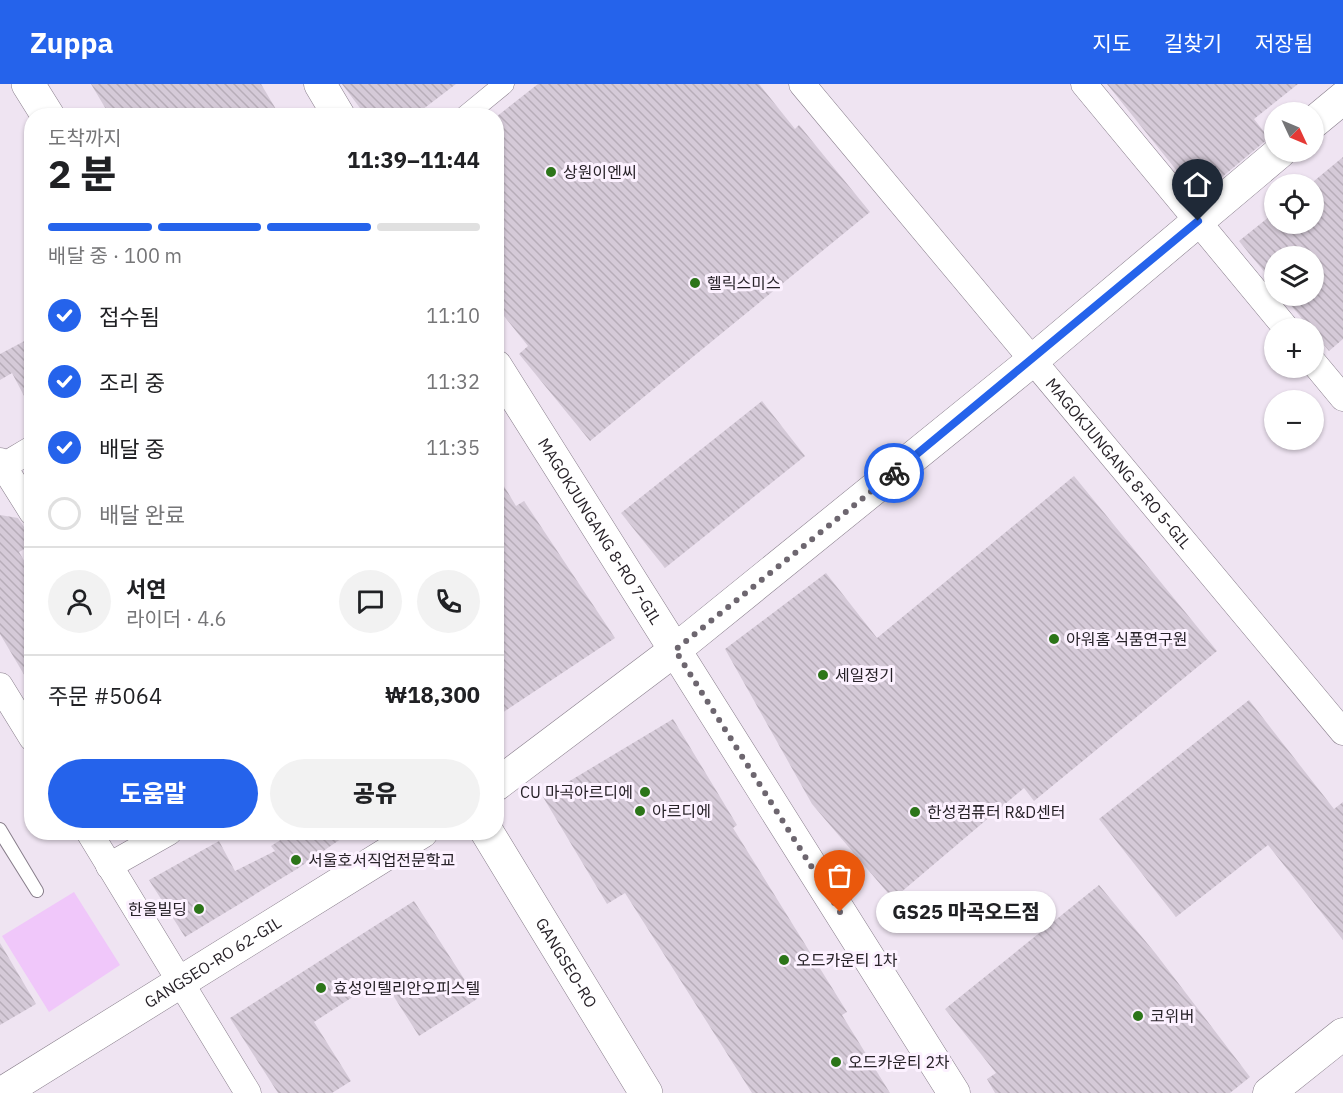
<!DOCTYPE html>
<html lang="ko">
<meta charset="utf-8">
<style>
:root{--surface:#fff;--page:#f2f2f2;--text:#202124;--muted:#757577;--line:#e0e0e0;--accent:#2563eb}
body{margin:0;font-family:"IBM Plex Sans","Noto Sans KR",sans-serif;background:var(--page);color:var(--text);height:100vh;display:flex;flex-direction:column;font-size:22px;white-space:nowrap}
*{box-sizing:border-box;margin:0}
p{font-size:20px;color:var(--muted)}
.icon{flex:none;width:33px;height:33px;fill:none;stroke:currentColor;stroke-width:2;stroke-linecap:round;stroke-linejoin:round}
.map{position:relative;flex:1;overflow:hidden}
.side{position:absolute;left:24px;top:24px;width:480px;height:732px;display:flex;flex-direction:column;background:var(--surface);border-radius:24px;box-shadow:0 2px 4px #0004}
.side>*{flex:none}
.needle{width:39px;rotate:134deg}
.fabs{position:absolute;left:1264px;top:18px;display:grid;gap:12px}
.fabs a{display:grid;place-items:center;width:60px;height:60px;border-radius:50%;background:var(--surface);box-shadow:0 2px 4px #0004;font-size:30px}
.pin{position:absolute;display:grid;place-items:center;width:51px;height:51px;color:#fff;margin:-62px -26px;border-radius:50% 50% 50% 0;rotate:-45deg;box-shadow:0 0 6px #0007}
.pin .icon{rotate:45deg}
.courier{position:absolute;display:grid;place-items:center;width:60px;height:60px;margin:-30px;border:4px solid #2563eb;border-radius:50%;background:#fff;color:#222;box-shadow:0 2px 8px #0007}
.bubble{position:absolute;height:42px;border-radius:21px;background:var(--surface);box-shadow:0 2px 4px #0004;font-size:20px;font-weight:800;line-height:42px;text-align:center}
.head em{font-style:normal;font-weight:800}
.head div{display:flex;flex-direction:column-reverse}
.head{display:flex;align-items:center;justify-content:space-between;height:102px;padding:0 24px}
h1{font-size:39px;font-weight:800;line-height:45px}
.bar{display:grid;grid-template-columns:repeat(4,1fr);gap:9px 6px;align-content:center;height:72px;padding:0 24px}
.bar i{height:8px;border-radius:4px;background:var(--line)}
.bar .active{background:var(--accent)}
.bar p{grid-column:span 4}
.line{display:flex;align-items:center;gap:15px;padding:0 24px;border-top:2px solid var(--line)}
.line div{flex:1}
.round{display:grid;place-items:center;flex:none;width:63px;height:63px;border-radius:32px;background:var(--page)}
ol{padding:0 24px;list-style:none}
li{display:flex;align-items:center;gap:18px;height:66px}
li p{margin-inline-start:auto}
li .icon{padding:6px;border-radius:50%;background:var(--accent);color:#fff;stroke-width:4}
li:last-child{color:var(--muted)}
li i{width:33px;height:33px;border:3px solid var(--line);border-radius:50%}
.button{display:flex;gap:12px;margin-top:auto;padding:12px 24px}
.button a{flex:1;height:69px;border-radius:36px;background:var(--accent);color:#fff;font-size:24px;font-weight:800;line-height:69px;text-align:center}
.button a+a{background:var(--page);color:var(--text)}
header{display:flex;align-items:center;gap:36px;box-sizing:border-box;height:84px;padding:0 30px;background:var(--accent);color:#fff}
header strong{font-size:28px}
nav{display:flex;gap:33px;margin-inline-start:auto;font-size:21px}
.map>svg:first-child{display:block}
.park{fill:#f0c7fa}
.building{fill:url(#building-back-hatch)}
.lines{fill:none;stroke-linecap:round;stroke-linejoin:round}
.service-casing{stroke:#887e8b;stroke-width:14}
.pedestrian-casing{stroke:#887e8b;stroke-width:21}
.minor-casing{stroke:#887e8b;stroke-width:27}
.tertiary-casing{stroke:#887e8b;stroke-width:33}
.secondary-casing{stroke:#887e8b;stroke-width:34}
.service{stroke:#fff;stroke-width:12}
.pedestrian{stroke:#fff;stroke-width:20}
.minor{stroke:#fff;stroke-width:26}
.tertiary{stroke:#fff;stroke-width:32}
.secondary{stroke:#fff;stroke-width:33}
.done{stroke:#6d666f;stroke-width:6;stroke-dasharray:0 10.8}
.route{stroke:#2563eb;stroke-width:8}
.poi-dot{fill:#2c7519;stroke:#fcf1ff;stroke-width:2}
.labels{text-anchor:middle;stroke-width:6;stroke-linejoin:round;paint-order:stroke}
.poi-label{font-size:16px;fill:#272228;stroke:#fcf1ff;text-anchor:start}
.street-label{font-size:16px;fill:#272228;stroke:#fcf1ff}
</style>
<header>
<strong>Zuppa</strong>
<nav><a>지도</a><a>길찾기</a><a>저장됨</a></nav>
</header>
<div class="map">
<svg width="1343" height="1009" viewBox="0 0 1343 1009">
<defs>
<pattern id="building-back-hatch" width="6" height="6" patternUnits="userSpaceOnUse" patternTransform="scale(1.5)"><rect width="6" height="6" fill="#d5cad8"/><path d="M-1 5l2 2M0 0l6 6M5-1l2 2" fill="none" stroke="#b7adb9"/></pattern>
</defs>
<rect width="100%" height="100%" fill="#efe4f2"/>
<path class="park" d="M74,808l46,73 -71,47 -47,-76z"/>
<g class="building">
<path d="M91,0h170l19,32h-170z"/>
<path d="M342,0h114l-42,32h-48z"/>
<path d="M538,0h221l36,45 4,-4 71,87 -280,229 -71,-87 9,-8 -32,-40v-189z"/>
<path d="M1107,0h191l-44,35 15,19 -71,59z"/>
<path d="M1343,73v182l-14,12 -15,-18v-5h-4l-27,-32h31v-40h-39v29l-36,-44 36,-29v12h39v-43z"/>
<path d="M32,253v74l-20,-38 -12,7v-26z"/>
<path d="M762,317l43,55 -140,112 -44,-55z"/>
<path d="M496,389l20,33 8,-5 91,137 -119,79z"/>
<path d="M1074,392l143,175 -183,150 -10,-13 -131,111 -81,-95 -87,-155 101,-76 51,65z"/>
<path d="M0,431l18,3 14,21v6l-13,7 13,22v114l-32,-54z"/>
<path d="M1249,616l85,109 9,-7v138l-75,-95 -92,72 -77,-98z"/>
<path d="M673,635l64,106 -4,3 114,184 -5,3 48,78h-138l-127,-200 -18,11 -64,-107z"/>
<path d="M293,748h58l-54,37 -112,68 -36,-57 70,-39 16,30 40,-20 -4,-5z"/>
<path d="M1099,801l57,69 94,123 -20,16h-235l-8,-14 9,-6 -51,-64z"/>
<path d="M414,817l63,98 -58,37 -37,-58 -68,44 37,59 -19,12h-54l-48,-75z"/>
<path d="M0,859l36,61 -36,21z"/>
</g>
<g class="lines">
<g class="service-casing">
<path id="service" d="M0,745l37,62 -37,-59"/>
</g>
<g class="pedestrian-casing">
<path id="pedestrian" d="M465,32l39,-32"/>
</g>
<g class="minor-casing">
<g id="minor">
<path id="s1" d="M802,0l541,648"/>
<path d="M1084,0l202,244"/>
<path d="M1314,279l29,35"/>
<path d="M0,377l32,51"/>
<path d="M0,384l32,-19"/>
<path d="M0,602l32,52"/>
<path d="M89,748l159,261"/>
<path d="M109,782l60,-34"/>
</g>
</g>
<g class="tertiary-casing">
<g id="tertiary">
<path d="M320,0l19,32"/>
<path d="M1314,38l29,-24"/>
<path id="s2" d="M496,282l458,727"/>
<path d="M496,701l179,-135 358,-290 247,-208"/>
<path id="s3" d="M2,1009l420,-261"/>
<path d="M1269,1009l74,-59"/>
</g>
</g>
<g class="secondary-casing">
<g id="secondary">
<path d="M28,0l20,32"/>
<path id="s4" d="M487,748l159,261"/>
</g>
</g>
<use href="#service" class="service"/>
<use href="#pedestrian" class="pedestrian"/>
<use href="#minor" class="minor"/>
<use href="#tertiary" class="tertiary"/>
<use href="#secondary" class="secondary"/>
</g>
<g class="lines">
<path class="done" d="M840,828l-165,-262 219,-177"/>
<path class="route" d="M894,389l304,-252"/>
</g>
<g class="poi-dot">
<circle cx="551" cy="88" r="6"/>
<circle cx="695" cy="199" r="6"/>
<circle cx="1054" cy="555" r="6"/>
<circle cx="823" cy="591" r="6"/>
<circle cx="645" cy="708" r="6"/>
<circle cx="640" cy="727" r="6"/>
<circle cx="915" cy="728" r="6"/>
<circle cx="296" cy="776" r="6"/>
<circle cx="199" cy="825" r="6"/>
<circle cx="784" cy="876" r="6"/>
<circle cx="321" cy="904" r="6"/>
<circle cx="1138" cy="932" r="6"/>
<circle cx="836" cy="978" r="6"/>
</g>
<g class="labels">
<g class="poi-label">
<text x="563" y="94">상원이엔씨</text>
<text x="707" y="205">헬릭스미스</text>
<text x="1066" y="561">아워홈 식품연구원</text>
<text x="835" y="597">세일정기</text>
<text x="633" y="714" text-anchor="end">CU 마곡아르디에</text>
<text x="652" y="733">아르디에</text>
<text x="927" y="734">한성컴퓨터 R&amp;D센터</text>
<text x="308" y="782">서울호서직업전문학교</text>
<text x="187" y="831" text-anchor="end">한울빌딩</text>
<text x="796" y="882">오드카운티 1차</text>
<text x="333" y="910">효성인텔리안오피스텔</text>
<text x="1150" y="938">코위버</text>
<text x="848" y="984">오드카운티 2차</text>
</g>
<g class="street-label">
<text dy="6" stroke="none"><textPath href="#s1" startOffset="494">MAGOKJUNGANG 8-RO 5-GIL</textPath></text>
<text dy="6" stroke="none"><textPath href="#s2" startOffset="195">MAGOKJUNGANG 8-RO 7-GIL</textPath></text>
<text dy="6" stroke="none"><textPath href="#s3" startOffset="248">GANGSEO-RO 62-GIL</textPath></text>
<text dy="6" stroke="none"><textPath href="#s4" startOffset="153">GANGSEO-RO</textPath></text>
</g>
</g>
</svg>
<div class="fabs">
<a><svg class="needle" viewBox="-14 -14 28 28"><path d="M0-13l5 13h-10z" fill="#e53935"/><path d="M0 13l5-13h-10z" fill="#757577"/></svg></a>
<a><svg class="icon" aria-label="locate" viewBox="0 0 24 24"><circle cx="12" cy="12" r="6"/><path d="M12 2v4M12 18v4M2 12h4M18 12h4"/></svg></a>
<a><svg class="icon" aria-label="layers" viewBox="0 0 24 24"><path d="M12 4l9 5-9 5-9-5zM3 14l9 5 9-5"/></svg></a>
<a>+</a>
<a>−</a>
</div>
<div class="pin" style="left:840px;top:828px;background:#ea580c"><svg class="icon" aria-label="bag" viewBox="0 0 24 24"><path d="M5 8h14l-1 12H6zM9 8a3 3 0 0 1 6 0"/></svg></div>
<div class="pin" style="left:1198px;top:137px;background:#1f2937"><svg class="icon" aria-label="home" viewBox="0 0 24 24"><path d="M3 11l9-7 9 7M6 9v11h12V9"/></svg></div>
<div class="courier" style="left:894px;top:389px"><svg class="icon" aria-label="bike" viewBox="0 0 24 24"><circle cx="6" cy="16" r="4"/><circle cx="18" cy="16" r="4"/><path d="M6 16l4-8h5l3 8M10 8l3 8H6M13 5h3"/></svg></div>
<div class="bubble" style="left:876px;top:807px;width:180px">GS25 마곡오드점</div>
<section class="side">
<div class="head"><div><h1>2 분</h1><p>도착까지</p></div><em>11:39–11:44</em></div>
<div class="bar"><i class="active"></i><i class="active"></i><i class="active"></i><i></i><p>배달 중 · 100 m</p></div>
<ol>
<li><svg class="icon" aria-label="check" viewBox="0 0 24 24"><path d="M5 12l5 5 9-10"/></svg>접수됨<p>11:10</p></li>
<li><svg class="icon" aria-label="check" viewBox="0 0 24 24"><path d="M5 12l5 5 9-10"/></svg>조리 중<p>11:32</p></li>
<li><svg class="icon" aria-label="check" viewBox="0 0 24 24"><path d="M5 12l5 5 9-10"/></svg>배달 중<p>11:35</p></li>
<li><i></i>배달 완료</li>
</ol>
<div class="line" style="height:108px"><a class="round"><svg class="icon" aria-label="person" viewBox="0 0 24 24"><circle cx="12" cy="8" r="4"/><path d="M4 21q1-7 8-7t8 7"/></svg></a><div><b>서연</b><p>라이더 · 4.6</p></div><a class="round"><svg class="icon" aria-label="chat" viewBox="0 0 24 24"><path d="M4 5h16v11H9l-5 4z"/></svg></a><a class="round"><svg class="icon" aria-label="phone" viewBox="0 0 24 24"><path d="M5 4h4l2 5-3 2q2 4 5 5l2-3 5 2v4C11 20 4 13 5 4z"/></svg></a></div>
<div class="line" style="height:78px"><div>주문 #5064</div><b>₩18,300</b></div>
<div class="button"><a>도움말</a><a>공유</a></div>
</section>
</div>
